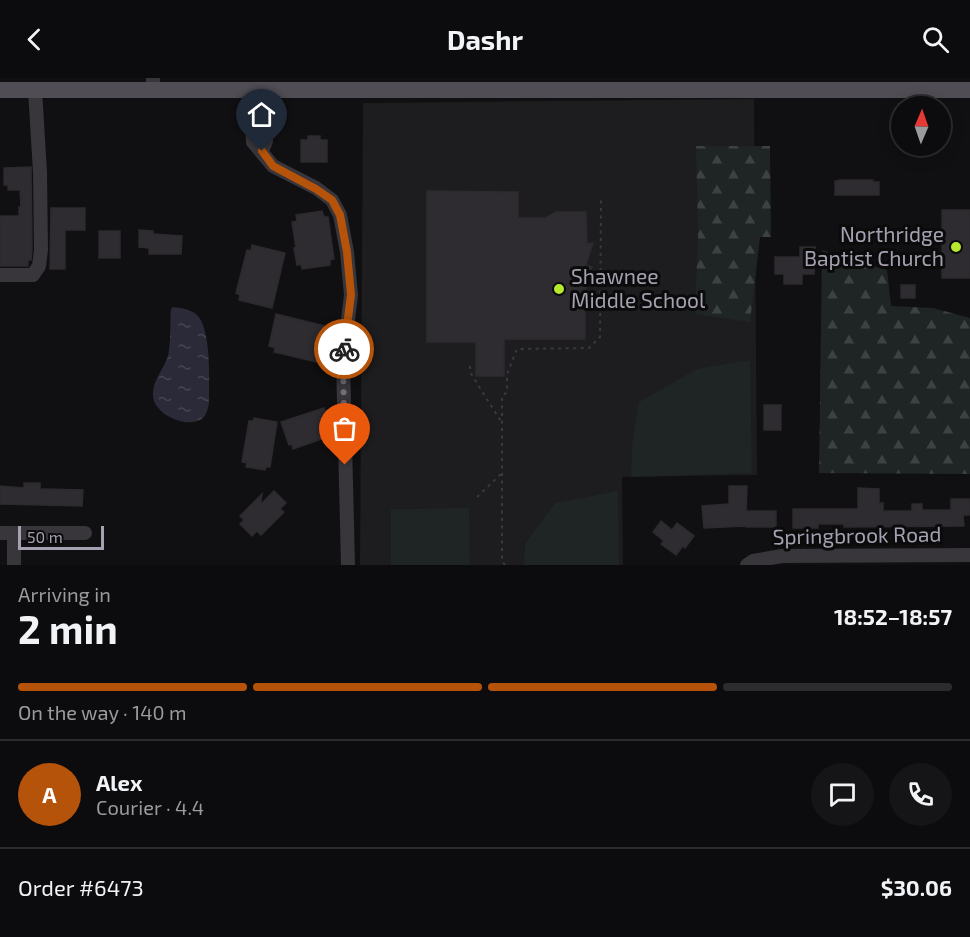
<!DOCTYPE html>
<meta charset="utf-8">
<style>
:root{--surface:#0c0b0d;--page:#151416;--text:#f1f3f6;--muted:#9a9b9d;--line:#2c2b2e;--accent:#b45309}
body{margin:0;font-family:"Exo 2",sans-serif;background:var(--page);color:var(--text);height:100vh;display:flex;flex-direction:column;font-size:22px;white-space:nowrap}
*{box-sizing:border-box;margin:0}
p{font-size:20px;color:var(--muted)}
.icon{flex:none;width:33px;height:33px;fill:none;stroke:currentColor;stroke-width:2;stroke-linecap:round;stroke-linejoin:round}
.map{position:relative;height:487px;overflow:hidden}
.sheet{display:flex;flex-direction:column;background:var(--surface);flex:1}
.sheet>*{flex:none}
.needle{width:39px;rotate:2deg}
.tools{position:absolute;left:891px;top:18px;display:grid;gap:12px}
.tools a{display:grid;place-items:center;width:60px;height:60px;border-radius:50%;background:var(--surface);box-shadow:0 3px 15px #0003,0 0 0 2px var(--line);font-size:30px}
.scale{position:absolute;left:18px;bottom:15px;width:86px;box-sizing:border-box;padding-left:6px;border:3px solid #a6a1b1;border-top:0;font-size:16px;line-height:21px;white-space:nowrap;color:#a6a1b1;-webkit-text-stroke:4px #0b0b0c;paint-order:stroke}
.pin{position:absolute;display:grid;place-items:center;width:51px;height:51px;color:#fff;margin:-62px -26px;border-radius:50% 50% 50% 0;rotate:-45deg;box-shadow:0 0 6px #0007}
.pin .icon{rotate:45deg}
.courier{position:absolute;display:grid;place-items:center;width:60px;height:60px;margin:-30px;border:4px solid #b45309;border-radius:50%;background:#fff;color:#222;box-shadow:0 2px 8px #0007}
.head em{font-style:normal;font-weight:700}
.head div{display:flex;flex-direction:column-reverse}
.head{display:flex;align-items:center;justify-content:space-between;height:102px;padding:0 18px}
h1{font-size:39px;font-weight:700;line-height:45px}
.bar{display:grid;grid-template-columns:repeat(4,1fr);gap:9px 6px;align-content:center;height:72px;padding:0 18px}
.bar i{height:8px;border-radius:4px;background:var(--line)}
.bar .current{background:var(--accent)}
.bar p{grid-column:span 4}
.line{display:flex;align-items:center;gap:15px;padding:0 18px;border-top:2px solid var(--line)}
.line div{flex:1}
.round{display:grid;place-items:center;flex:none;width:63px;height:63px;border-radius:32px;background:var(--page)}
header{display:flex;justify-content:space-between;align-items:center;height:78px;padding:0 18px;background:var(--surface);font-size:27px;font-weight:700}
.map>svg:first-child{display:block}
.built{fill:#1d1c1e}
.forest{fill:url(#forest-firs)}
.garden{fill:#1e2524}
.water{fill:url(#water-ripples)}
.building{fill:#2e2c30;stroke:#2c2a2d;stroke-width:1.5}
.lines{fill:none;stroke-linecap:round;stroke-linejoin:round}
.path{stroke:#3b393f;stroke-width:2;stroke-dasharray:3 4.5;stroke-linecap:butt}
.minor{stroke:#38353b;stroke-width:14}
.major{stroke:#504d55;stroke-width:16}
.done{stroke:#726e79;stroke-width:6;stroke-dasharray:0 10.8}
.route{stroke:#b45309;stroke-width:8}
.poi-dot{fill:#b6eb2d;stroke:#0b0b0c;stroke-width:2}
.labels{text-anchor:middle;stroke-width:6;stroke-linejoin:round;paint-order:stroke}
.poi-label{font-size:21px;fill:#a6a1b1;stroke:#0b0b0c;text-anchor:end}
.street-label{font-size:21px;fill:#a6a1b1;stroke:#0b0b0c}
</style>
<header><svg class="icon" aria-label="back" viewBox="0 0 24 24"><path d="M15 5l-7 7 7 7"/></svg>Dashr<svg class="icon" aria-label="search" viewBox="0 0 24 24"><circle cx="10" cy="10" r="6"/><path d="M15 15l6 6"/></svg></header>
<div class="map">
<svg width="970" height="487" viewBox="0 0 970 487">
<defs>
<pattern id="forest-firs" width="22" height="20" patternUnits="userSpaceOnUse" patternTransform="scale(1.5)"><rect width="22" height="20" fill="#1e2524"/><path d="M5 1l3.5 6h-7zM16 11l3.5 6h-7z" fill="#3c4241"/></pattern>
<pattern id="water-ripples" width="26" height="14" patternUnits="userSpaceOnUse" patternTransform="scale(1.5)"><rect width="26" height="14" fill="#2a2a39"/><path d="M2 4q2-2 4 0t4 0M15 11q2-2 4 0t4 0" fill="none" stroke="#464653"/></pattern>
</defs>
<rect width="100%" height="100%" fill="#100f11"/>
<path class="built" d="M754,21l3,376 -135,2 1,88h-263l3,-462z"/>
<g class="forest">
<path d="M696,68h74l1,91h-11l-10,85 -55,-8 3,-78z"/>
<path d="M822,172l65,20 4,36 42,2 37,10v156l-151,-1z"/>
</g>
<g class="garden">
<path d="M750,282l2,113 -121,4 1,-32 7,-43 57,-33z"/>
<path d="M618,413l1,74h-95l1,-21 30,-41z"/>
<path d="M469,430l1,57h-79v-56z"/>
</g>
<path class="water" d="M173,229c8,1 16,2 23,7 16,13 13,70 13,89 -1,5 -2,10 -5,14 -14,14 -51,-2 -51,-22 -1,-14 11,-26 15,-39 3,-14 2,-33 3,-47z"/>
<g class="building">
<path d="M308,58h12v4h7v22h-26v-22h7z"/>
<path d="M31,89l1,82 -1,11h-3v6h-28v-50h19v-9h2l-1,-17h-12v-5h-4v-17z"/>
<path d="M839,102h34v2h6v13h-44v-14h4z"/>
<path d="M427,113l91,1v26h27l11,-6h30l1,32 6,-1 -7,22 6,2 -7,23 5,1 -5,19v29h-81v37h-28v-34h-49z"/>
<path d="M51,130h34v22h-20v39h-15z"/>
<path d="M942,132h28v68h-28v-14l-12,1v-11l12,-1z"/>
<path d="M322,133l2,6h4l6,42 -4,1v5l-28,4 -1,-5 -4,1 -3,-17h2l-4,-26 5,-1 -1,-6z"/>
<path d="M139,152l14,1v3l29,2 -1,18h-32v-6l-10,-1z"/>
<rect x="99" y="153" width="21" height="27"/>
<path d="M252,167l33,8 -13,55 -33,-8 1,-5 -4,-2 11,-43 4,1z"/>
<path d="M800,169h15l-1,27h-12v10h-18v-10h-9v-17h25z"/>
<rect x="901" y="207" width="14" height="13"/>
<path d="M276,236l49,12 -1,4 6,1 -7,28 -5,-1 -1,4 -43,-10 1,-4 -6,-2z"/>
<rect x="764" y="327" width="17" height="25"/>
<path d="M324,330l1,3 5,-2 6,17v3l-4,2 1,4 -40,14 -1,-5 -3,1 -8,-23z"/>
<path d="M254,340l23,4 -7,45h-4l-1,3 -19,-3 1,-4 -5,-1 7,-41h4z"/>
<path d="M24,405h16v6h4l39,1 -1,16 -82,-2v-18l24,2z"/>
<path d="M729,408h18l-1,25h30v16h-30v-1l-42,2 -2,-22 27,-2z"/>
<path d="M858,410l21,1v14h4v8h29v-7h10v6h29v-11h19v16h-7l1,11 -120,1v-3h-26v4h-25v-19h65z"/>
<path d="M274,413l12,12 -6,6 4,3 -23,23 -4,-4 -5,5 -12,-12 4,-4 -4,-4 22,-22 -2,11z"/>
<path d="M661,443l11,9 5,-7 17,13 -9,12 -2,-2 -7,9 -15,-11 3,-3 -11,-9z"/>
</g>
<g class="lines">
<g class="path">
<path d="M470,288v6l32,51"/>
<path d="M477,419l24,-23"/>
<path d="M505,487l-3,-4v-165l5,-4v-18l10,-25 72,-1 11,-11 1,-137"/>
</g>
<g class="minor">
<path d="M153,12v-12"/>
<path d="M250,12l3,52 20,24 43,22 16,12 8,15 7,37 4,43 -8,66 5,204"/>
<path d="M262,73l4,-10 -1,-51"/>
<path d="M0,197h33l6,-9 2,-16 -1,-78 -5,-82"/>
<path d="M0,455h85"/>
<path d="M14,487v-32"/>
<path d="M747,487l6,-4 29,-5 188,-1"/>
</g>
<path class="major" d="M0,12h970"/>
</g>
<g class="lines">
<path class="done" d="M344,271l-1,12 2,104"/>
<path class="route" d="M262,73l11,15 43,23 16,11 8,15 7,37 4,43 -7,54"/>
</g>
<g class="poi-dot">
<circle cx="956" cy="169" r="6"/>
<circle cx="559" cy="211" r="6"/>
</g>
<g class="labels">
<g class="poi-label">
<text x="944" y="164">Northridge<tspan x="944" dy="24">Baptist Church</tspan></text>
<text x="571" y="206" text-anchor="start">Shawnee<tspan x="571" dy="24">Middle School</tspan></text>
</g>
<g class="street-label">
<text transform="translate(857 458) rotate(-1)" y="7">Springbrook Road</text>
</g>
</g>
</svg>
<div class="tools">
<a><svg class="needle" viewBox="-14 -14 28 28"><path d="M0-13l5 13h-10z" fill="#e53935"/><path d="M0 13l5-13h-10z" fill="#9a9b9d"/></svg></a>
</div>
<div class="scale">50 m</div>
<div class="pin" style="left:345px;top:387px;background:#ea580c"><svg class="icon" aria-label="bag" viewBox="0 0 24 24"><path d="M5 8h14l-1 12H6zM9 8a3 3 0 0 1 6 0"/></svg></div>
<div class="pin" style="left:262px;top:73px;background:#1f2937"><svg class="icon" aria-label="home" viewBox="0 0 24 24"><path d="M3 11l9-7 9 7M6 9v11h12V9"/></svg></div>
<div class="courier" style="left:344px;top:271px"><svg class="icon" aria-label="bike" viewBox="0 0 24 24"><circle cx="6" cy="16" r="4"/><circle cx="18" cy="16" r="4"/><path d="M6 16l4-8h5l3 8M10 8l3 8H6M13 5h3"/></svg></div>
</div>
<section class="sheet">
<div class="head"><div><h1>2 min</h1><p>Arriving in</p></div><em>18:52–18:57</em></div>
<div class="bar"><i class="current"></i><i class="current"></i><i class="current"></i><i></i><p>On the way · 140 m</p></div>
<div class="line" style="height:108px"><b class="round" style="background:var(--accent);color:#fff">A</b><div><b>Alex</b><p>Courier · 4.4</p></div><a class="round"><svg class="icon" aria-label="chat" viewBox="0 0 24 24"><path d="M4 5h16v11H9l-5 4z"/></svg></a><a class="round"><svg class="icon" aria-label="phone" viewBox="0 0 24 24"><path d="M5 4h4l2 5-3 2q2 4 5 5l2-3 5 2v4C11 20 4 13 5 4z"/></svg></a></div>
<div class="line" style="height:78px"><div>Order #6473</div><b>$30.06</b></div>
</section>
